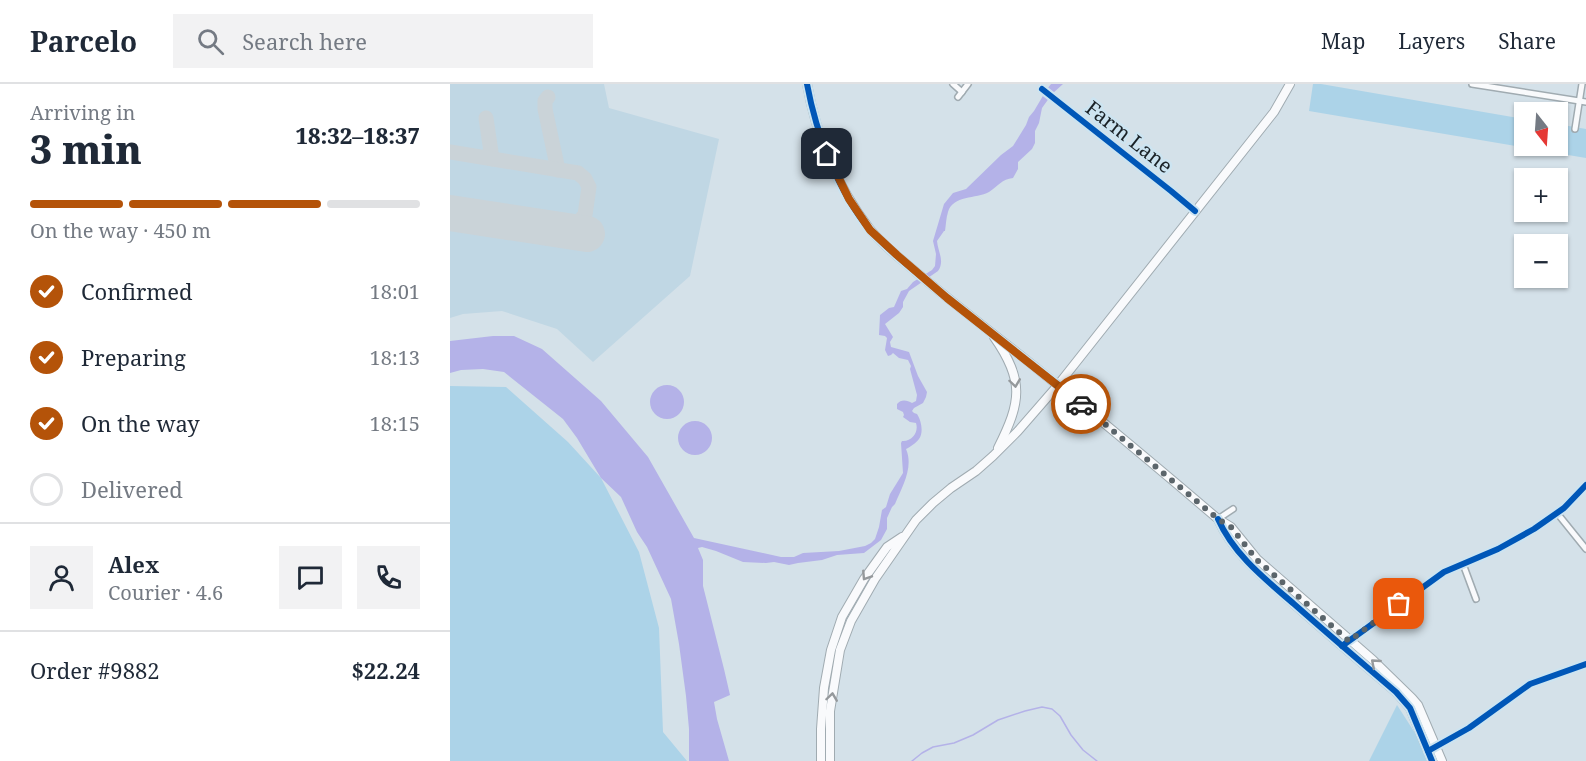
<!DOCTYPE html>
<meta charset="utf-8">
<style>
:root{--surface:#fff;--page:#f2f2f3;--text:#1f2937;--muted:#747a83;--line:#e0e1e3;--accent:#b45309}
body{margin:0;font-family:"Noto Serif",serif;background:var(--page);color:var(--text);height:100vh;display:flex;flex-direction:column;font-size:22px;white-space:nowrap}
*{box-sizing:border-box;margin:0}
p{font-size:20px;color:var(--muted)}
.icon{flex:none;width:33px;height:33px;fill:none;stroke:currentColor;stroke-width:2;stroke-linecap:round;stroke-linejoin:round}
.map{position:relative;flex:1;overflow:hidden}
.details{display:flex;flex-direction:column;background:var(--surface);width:450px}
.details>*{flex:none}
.needle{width:39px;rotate:163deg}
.tools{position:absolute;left:1064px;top:18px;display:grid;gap:12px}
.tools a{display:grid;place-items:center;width:54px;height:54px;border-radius:0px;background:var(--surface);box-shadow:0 2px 4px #0004;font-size:30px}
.pin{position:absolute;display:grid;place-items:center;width:51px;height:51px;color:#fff;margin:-26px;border-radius:12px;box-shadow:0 3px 9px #0006}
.courier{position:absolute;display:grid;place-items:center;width:60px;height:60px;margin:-30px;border:4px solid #b45309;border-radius:50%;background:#fff;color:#222;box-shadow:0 2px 8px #0007}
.overview em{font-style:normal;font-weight:800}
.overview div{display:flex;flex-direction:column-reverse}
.overview{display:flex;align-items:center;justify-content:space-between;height:102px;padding:0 30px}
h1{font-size:39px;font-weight:800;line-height:45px}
.bar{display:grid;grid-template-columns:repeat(4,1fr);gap:9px 6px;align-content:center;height:72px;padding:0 30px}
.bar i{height:8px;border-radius:4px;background:var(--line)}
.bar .on{background:var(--accent)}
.bar p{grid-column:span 4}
.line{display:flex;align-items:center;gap:15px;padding:0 30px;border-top:2px solid var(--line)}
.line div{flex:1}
.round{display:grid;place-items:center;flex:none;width:63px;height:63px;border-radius:0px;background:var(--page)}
ol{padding:0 30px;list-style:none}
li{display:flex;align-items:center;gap:18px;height:66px}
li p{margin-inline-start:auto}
li .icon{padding:6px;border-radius:50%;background:var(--accent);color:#fff;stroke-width:4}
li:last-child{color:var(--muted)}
li i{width:33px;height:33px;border:3px solid var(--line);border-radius:50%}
header{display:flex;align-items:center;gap:36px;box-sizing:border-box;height:84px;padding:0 30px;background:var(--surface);border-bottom:2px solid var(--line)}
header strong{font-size:28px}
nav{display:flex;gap:33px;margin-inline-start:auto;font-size:21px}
.search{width:420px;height:54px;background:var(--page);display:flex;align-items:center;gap:15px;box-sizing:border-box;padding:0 21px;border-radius:0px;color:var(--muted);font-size:22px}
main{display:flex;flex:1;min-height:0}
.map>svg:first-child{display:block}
.built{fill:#c0d7e4}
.green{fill:#acd3e8}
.water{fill:#b4b2e8}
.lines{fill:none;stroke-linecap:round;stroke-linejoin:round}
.stream{stroke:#b4b2e8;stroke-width:1.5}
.taxiway{stroke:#cad3d8;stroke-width:15}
.runway{stroke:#cad3d8;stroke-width:36}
.street-casing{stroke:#a0abb1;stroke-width:8}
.secondary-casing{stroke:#a0abb1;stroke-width:10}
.street{stroke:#f9fafc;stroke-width:5}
.secondary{stroke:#f9fafc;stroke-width:8}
.cycleway-casing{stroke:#cce4f1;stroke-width:10}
.cycleway{stroke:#0057b8;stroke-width:6}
.oneway{stroke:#95999c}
.done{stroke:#5b656b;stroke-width:6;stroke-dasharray:0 10.8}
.route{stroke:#b45309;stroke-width:8}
.labels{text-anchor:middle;stroke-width:5;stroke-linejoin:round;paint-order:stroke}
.street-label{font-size:20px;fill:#1a2227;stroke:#cce4f1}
</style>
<header>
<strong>Parcelo</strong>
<div class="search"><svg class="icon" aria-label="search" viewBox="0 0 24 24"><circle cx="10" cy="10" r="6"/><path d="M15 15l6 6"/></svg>Search here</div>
<nav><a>Map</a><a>Layers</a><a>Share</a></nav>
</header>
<main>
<section class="details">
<div class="overview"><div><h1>3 min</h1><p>Arriving in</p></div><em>18:32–18:37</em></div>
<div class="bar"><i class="on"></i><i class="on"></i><i class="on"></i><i></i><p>On the way · 450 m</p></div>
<ol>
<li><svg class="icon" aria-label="check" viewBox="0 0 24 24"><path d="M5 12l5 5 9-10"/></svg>Confirmed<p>18:01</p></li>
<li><svg class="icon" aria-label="check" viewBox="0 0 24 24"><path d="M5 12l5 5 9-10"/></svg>Preparing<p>18:13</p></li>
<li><svg class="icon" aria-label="check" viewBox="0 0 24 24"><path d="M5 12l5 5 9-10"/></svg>On the way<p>18:15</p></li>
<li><i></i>Delivered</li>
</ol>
<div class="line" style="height:108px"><a class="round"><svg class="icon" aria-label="person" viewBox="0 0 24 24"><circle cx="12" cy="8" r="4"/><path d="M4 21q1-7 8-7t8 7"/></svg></a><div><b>Alex</b><p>Courier · 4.6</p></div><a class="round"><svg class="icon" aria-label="chat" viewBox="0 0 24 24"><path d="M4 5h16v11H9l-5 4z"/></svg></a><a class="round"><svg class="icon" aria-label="phone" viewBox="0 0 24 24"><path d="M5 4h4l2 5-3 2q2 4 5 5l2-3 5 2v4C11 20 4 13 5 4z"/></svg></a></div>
<div class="line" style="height:78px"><div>Order #9882</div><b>$22.24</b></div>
</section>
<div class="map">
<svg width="1136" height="677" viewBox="0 0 1136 677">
<rect width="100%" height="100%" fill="#d4e1e9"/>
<path class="built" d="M0,0h154l5,24 110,31 -29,137 -97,86 -36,-33 -55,-18 -39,3 -13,4z"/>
<g class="green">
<path d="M863,0h8l203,35v27h33v-22l29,5v29l-277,-47z"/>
<path d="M0,302l56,1 62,55 33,36 38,74 20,76 4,104 24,29h-237z"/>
<path d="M947,621l36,56h-64z"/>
</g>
<g class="water">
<path d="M601,0h12l-11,10 -10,14 -3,15 -4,8v12l-3,6 -14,13v7l-5,9c-11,1 -15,8 -24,14 -13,7 -36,3 -41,20 -2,6 -2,13 -3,19h-1l-7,10c1,11 8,20 1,30l-29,20 -6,11v5l-4,6 -14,11 8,13 -3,5 1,5 18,5 9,24 9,16 -1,5 -3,6 -9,5 -2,3 2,2 3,1c4,6 7,18 2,25 -3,4 -9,8 -13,10 8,18 -4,38 -11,55l-3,3 -5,11v11l-6,11 -17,13 -27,2 -15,5 -24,3 -9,2 -15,-3 -8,1 -23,-1 -27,-11 -14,-4 -4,1 5,12v26l21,83 6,26 -16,7 3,17 12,42h-40v-32l-3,-33 -7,-52 -8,-45 -24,-52 -10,-15 -16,-35 -20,-19 -24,-40 -14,-19 -59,-47 -21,-3 -22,1 -11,3v-32l43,-5h21l28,13 59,52 47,56 46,81 87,19h13l9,-4 36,-2 26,-5 6,-3 4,-4 4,-12 3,-17 4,-3 4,-13 13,-21 -2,-30 1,-2c10,1 17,-9 14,-18l-6,-1 -7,-5 1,-2 -1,-3 -6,-3v-5c4,-5 10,-4 15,-1l4,-2 1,-6 -7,-26 1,-3 -3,-6 -9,-2 -6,-5 -2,2 -3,1 -3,-6 2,-12 -2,-2 -6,-1 1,-20 9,-7 5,-1 7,-16 6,-2 6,-7 19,-12 3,-4 1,-12 -3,-13 11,-37 9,-11 13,-4 35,-34 12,-9 13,-21 3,-8 5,-6 13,-22z"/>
<circle cx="217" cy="318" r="17"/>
<circle cx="245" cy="354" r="17"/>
</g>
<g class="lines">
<path class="stream" d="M462,677l10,-8 11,-6 21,-4 19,-8 25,-15 27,-9 17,-4 10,2 8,7 11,19 12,15 14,11"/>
<g class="taxiway">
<path d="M98,13l-3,4v8l13,61"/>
<path d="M36,34l6,41"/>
<path d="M0,68l128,21 7,6 4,8 -4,28 -8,9 -10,7"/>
</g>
<path class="runway" d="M0,129l137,21"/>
<g class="street-casing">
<g id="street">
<path d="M503,0l9,8"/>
<path d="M1022,0l114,18"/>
<path d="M592,5l129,102 24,20"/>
<path d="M508,13l10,-13"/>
<path d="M1125,45l7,-45"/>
<path d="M1107,429l29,36"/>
<path d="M768,435l15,-10"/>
<path d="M1013,480l13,35"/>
<path d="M898,557l96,-69 54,-23 36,-20 30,-21 22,-23"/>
<path d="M978,667l41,-23 61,-44 56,-20"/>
</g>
</g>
<g class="secondary-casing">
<g id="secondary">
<path d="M357,0c9,51 30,103 62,144 13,17 31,30 47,44 31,26 63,51 95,76 71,56 139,113 207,171l13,8 26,32 116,101 39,38 6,7 24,56"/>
<path d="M544,253c31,44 27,65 4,111"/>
<path d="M768,435c16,36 48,60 76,85 34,30 68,59 102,88l14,16 22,53"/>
<path d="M371,677v-32l3,-41 7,-38 11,-33 22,-38 23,-32 15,-10"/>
<path d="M380,677v-50l10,-61 11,-29 24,-42 41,-59 17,-17 18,-15 25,-17 17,-15 25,-25 40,-46 216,-273 16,-28"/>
</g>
</g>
<use href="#street" class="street"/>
<use href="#secondary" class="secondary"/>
<g class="cycleway-casing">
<g id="cycleway">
<path d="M357,0c9,49 31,108 63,146 17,19 39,36 58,52 42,35 86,69 130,103"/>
<path d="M592,5l129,102 24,20"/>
<path d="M768,435c16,36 47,60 76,85 34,30 68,59 102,88l14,16 22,53"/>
<path d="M892,562l102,-74 54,-23 36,-20 30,-21 22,-23"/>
<path d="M978,667l41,-23 61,-44 56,-20"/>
</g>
</g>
<use href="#cycleway" class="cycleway"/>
</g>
<defs><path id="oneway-chevron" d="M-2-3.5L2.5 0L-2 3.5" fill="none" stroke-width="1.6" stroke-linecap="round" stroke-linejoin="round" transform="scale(1.5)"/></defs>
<g class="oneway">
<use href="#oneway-chevron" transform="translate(565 299) rotate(82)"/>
<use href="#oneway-chevron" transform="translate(416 492) rotate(123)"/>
<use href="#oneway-chevron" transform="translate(925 579) rotate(-139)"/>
<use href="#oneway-chevron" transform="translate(382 613) rotate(-82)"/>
</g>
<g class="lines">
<path class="done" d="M631,320l137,115 13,8 26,33 92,81 50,-37"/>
<path class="route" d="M377,70l22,45 21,31 27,25 50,43 134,106"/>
</g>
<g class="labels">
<g class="street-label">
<text transform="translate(679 53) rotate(38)" y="7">Farm Lane</text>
</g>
</g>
</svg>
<div class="tools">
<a><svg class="needle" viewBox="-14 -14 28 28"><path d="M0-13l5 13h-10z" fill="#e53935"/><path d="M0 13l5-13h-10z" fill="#747a83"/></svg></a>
<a>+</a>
<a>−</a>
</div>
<div class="pin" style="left:949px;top:520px;background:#ea580c"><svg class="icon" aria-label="bag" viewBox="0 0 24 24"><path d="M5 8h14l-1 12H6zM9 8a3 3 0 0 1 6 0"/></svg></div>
<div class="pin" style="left:377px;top:70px;background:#1f2937"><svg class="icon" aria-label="home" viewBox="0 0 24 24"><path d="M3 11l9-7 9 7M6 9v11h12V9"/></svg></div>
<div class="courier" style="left:631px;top:320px"><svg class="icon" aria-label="car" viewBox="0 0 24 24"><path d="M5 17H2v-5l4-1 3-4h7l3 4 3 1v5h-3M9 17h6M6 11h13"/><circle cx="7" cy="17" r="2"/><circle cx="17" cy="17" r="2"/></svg></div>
</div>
</main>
